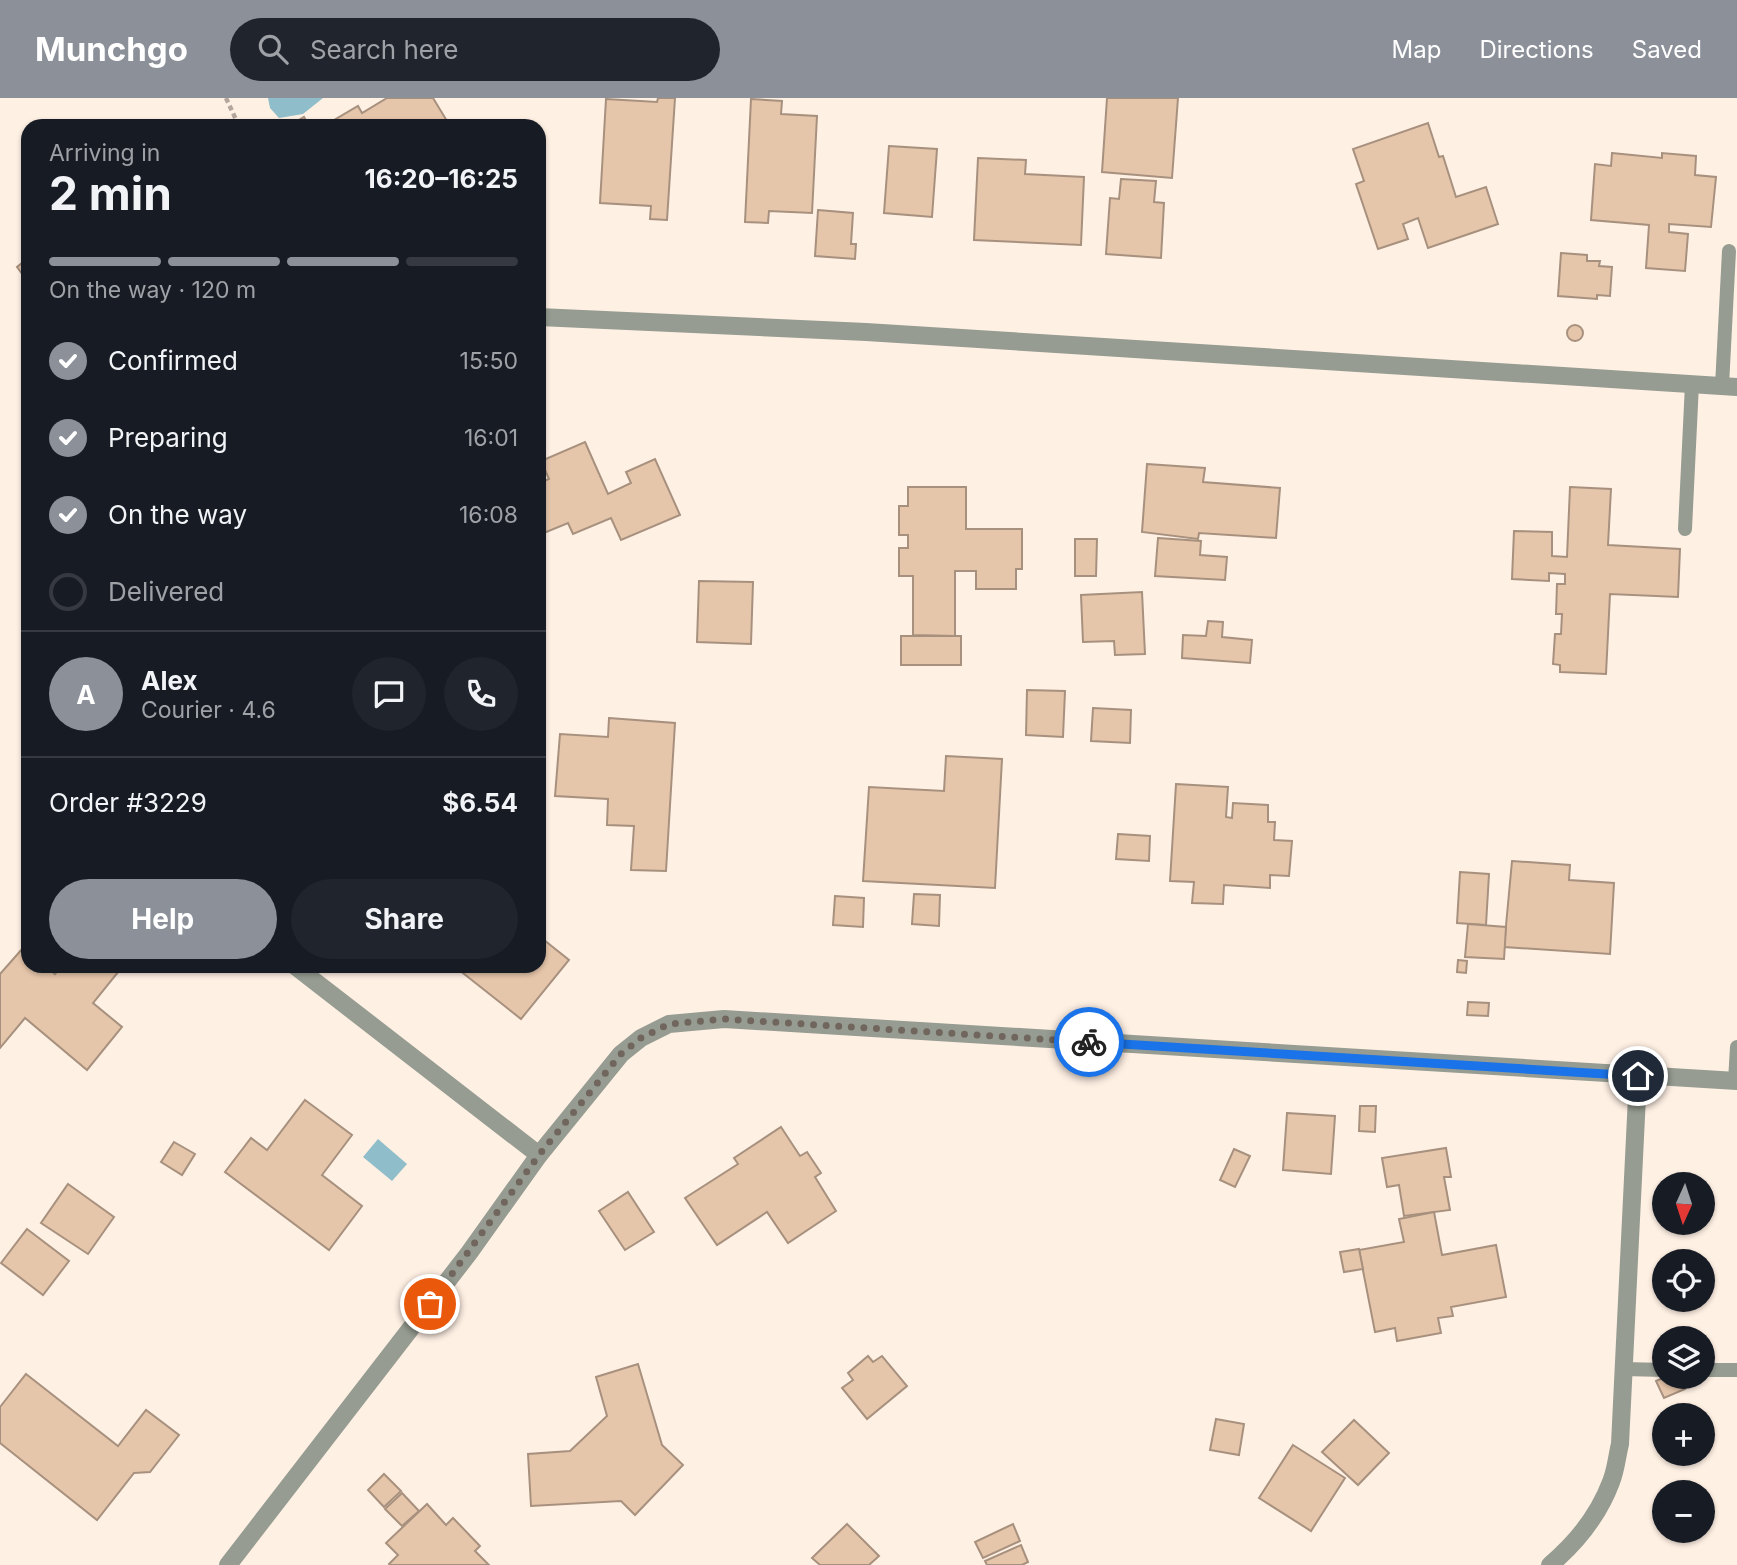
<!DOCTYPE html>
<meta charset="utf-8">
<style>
:root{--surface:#171b24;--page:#20242c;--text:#f1f3f6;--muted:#9ea1a6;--line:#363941;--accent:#8c9099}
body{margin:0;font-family:Inter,sans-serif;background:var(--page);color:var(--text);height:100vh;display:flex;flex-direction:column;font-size:26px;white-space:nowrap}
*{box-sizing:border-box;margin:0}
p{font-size:23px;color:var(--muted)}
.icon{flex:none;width:38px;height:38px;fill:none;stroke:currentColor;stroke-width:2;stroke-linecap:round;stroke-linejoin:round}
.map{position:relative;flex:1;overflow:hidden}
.details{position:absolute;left:21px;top:21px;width:525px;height:854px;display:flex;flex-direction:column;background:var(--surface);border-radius:21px;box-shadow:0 2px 5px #0004}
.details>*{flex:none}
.needle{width:46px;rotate:183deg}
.buttons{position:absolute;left:1652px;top:1074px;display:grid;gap:14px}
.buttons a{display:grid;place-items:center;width:63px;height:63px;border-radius:50%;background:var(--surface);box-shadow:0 2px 5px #0004;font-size:35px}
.pin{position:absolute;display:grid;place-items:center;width:60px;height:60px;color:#fff;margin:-30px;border:4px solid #fff;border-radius:50%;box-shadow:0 2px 7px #0007}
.courier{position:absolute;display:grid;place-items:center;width:70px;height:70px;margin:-35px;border:5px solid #1a73e8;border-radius:50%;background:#fff;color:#222;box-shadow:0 2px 9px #0007}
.headline em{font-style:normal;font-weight:700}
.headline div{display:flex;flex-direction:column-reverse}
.headline{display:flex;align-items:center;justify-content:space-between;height:119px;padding:0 28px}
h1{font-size:46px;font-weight:700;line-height:52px}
.bar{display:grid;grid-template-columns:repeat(4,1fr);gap:10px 7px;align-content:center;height:84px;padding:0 28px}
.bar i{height:9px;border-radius:5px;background:var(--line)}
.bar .on{background:var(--accent)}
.bar p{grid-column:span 4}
.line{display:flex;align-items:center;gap:18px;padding:0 28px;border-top:2px solid var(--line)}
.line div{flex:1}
.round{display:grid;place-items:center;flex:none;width:74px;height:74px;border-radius:37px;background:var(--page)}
ol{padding:0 28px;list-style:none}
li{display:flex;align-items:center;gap:21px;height:77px}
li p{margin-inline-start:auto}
li .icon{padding:7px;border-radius:50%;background:var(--accent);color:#fff;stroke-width:4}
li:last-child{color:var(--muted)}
li i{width:38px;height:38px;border:4px solid var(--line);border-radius:50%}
.primary-button{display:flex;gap:14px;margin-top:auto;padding:14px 28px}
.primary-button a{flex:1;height:80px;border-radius:42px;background:var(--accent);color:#fff;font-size:28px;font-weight:700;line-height:80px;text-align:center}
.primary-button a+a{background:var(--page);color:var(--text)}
header{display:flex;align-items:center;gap:42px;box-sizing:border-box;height:98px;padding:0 35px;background:var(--accent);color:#fff}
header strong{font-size:33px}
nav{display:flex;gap:38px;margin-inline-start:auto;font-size:24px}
.search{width:490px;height:63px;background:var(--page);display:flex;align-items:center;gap:18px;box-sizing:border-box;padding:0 24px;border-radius:38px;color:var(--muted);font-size:26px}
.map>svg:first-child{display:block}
.water{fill:#8fbdc9}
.building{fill:#e6c6ab;stroke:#a7917e;stroke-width:2}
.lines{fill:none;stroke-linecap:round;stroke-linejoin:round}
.path{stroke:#b3a69c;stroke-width:4.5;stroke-dasharray:5 3.5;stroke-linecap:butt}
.service{stroke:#969c91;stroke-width:14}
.minor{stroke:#969c91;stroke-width:18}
.done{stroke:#71665d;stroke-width:7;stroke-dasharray:0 12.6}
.route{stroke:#1a73e8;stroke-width:9}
</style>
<header>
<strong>Munchgo</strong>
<div class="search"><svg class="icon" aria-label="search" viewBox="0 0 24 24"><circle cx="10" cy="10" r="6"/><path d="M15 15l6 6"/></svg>Search here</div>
<nav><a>Map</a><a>Directions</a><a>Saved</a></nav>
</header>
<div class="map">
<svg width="1737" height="1467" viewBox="0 0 1737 1467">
<rect width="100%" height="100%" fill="#fff0e4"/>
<g class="water">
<path d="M268,0h55l-20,16 -24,4 -9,-10z"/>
<path d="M378,1041l29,25 -15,17 -29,-24z"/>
</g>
<g class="building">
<path d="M387,0h46l17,28h-126l34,-20 4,7z"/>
<path d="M658,0h17l-8,122 -17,-1 1,-13 -51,-3 6,-104 51,3z"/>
<path d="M1107,0h71l-6,80 -70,-6z"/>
<path d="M751,1l31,2 -1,13 36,2 -5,97 -43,-2 -1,12 -23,-1z"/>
<path d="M304,19l5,9h-20z"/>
<path d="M1428,25l11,34 4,-1 13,41 30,-10 12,37 -70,24 -10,-30 -15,6 5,15 -30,10 -22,-65 8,-3 -11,-32z"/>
<path d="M889,48l48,3 -5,68 -48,-4z"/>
<path d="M1612,55l50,5v-5l34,3 -1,19 21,2 -5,50 -42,-3v8l19,2 -3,37 -39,-3 3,-43 -58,-5 4,-56 16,2z"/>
<path d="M978,60l48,2 -1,14 59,3 -3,68 -107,-5z"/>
<path d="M1121,81l35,2 -2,21 10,1 -3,55 -55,-4 4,-56 9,1z"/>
<path d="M818,112l35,3 -2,31h5l-1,15 -40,-3z"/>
<path d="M1561,155l26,2v6h13l-1,5 13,1 -2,29 -13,-1v4l-39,-3z"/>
<path d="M28,160v24l-11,-15z"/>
<circle cx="1575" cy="235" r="8"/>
<path d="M585,344l23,52 23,-11 -5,-11 29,-13 25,56 -59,25 -10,-22 -38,16 -5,-11 -29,12v-52l10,-4 -8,-18z"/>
<path d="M1147,366l58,4 -2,14 77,6 -4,50 -77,-5 -1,6 -56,-7z"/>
<path d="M908,389h58v42h56v40h-6v20h-40v-18h-21v65l-42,-1v-59h-14v-28h9v-13h-9v-29h9z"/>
<path d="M1570,389l41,2 -3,56 72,4 -2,48 -68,-3 -4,80 -46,-2v-7l-7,-1 2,-30h6l1,-20h-6l1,-30h8v-10l-16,-1v8l-37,-2 2,-48 38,1v24l15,1z"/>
<path d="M1158,440l43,3 -1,14 27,2 -2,23 -70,-4z"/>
<path d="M1075,441h22l-1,37h-21z"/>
<path d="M699,483l54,1 -2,62 -54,-2z"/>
<path d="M1142,494l3,62 -30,1 -1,-14 -31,1 -2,-47z"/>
<path d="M1208,523l15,1 -1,15 30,3 -2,23 -68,-5 1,-23 23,1z"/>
<rect x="901" y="538" width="60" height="29"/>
<path d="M1027,592l38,1 -2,46 -37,-2z"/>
<path d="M1093,610l38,2 -1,33 -39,-2z"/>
<path d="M609,620l66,5 -9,148 -35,-1 3,-44 -27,-1 1,-26 -53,-3 5,-62 48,3z"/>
<path d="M946,658l56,3 -7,129 -132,-7 6,-94 75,4z"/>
<path d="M1176,686l52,3 -2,30 6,1 1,-15 35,2v17h7l-1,18 18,1 -3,35 -19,-1v13l-46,-3 -1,19 -31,-1 2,-21 -24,-1z"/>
<path d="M1118,736l32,2 -1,25 -33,-2z"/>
<path d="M1512,763l58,4 -1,15 45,3 -4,71 -106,-7z"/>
<path d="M1460,774l29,2 -3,51 -29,-2z"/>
<path d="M914,796l26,1 -1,31 -27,-2z"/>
<path d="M835,798l29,2 -1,29 -30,-2z"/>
<path d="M1468,826l38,3 -2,32 -39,-2z"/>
<path d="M539,838l30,24 -48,59 -67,-53h85z"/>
<path d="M23,850l5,4v14h17l10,8 7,-8h61l-30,37 29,24 -35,43 -62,-52 -25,30v-74z"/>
<path d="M1458,862l9,1 -1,12 -9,-1z"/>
<path d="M1468,904l21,1 -1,13 -21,-1z"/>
<path d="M305,1002l47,35 -30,40 40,31 -33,44 -104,-78 26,-34 16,12z"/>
<path d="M1360,1008h16l-1,26 -16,-1z"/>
<path d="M1287,1015l48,3 -4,58 -48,-4z"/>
<path d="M781,1029l19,29 7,-4 14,21 -6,4 21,34 -48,32 -21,-31 -50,33 -32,-47 53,-34 -4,-6z"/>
<path d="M174,1044l21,12 -13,21 -21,-13z"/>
<path d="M1446,1050l5,29h-7l6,33 -46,6 -5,-31 -12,2 -5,-29z"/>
<path d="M1234,1051l16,7 -15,31 -15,-7z"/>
<path d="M68,1086l46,33 -26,37 -47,-31z"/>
<path d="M628,1094l26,40 -29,18 -26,-39z"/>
<path d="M1434,1114l8,43 54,-10 10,52 -55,10 2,9 -15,2 3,15 -44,8 -2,-13 -20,4 -16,-82 45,-8 -5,-23z"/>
<path d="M27,1131l42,32 -26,34 -42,-32z"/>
<path d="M1359,1151l4,20 -19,3 -4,-20z"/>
<path d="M868,1258l5,6 9,-6 25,30 -40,33 -25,-31 11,-8 -5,-7z"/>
<path d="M638,1266l24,81 21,20 -48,50 -14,-14 -90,5 -3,-52 42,-3 37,-35 -11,-39z"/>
<path d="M26,1276l92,72 28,-36 33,25 -29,37 -16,1 -37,47 -97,-77v-36z"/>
<path d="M1665,1279h14l6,12 -21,9 -8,-17z"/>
<path d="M1216,1321l28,5 -5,31 -29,-5z"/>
<path d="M1354,1322l35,33 -31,32 -36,-33z"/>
<path d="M1293,1347l52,33 -34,53 -52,-33z"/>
<path d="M384,1376l17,17 -17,16 -16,-17z"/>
<path d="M402,1395l17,18 -17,15 -17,-17z"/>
<path d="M427,1406l19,21 7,-7 27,28 -5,5 14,14h-99l-1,-1 9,-9 -12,-12z"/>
<path d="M847,1426l32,32 -10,9h-49l-8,-7z"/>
<path d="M1013,1426l7,17 -37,17 -8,-16z"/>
<path d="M1021,1447l7,17 -6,3h-35l-2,-4z"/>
</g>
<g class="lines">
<path class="path" d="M226,0l13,28"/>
<g class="service">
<path d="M1722,288l7,-135"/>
<path d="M1685,431l7,-145"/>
<path d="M1735,983l2,-34"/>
<path d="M1624,1271l40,1"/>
<path d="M1703,1272h34"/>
</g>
<g class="minor">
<path d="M539,219l327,15 871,55"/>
<path d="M295,868l244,189"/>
<path d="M228,1467l241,-312 70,-98 82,-101 20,-16 28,-14 55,-5 1013,62"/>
<path d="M1550,1467c26,-22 49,-51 61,-83 5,-12 6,-26 9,-38l18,-368"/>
</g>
</g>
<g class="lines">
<path class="done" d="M430,1206l109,-149 82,-101 20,-16 28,-14 55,-5 365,23"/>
<path class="route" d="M1089,944l549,34"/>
</g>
</svg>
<div class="buttons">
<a><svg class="needle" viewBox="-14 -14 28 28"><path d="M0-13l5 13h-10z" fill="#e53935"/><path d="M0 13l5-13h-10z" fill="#9ea1a6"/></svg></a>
<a><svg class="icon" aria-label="locate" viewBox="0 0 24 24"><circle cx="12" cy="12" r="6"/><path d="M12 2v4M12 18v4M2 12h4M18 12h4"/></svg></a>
<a><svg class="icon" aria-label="layers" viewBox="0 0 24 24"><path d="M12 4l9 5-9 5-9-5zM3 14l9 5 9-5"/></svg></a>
<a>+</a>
<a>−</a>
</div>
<div class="pin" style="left:430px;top:1206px;background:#ea580c"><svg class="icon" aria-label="bag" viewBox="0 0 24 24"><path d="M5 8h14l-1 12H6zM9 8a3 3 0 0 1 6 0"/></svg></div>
<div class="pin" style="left:1638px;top:978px;background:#1f2937"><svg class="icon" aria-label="home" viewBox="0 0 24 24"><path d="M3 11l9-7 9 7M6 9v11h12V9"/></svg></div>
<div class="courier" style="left:1089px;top:944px"><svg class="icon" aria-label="bike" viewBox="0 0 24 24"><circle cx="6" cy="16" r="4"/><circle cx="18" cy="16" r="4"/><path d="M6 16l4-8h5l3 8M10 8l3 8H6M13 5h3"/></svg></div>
<section class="details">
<div class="headline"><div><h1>2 min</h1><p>Arriving in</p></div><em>16:20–16:25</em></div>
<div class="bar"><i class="on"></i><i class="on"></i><i class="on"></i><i></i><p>On the way · 120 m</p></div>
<ol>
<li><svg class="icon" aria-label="check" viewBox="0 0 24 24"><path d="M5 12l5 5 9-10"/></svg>Confirmed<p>15:50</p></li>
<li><svg class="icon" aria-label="check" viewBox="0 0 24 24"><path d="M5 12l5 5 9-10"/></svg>Preparing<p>16:01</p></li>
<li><svg class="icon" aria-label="check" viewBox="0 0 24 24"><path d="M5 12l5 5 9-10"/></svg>On the way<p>16:08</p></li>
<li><i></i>Delivered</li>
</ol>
<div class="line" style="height:126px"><b class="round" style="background:var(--accent);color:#fff">A</b><div><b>Alex</b><p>Courier · 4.6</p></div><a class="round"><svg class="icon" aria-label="chat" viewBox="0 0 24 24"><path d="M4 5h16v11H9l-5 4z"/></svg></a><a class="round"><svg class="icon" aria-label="phone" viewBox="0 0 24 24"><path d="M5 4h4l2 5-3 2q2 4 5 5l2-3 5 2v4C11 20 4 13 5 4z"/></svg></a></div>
<div class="line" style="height:91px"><div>Order #3229</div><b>$6.54</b></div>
<div class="primary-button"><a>Help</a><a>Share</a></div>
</section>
</div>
